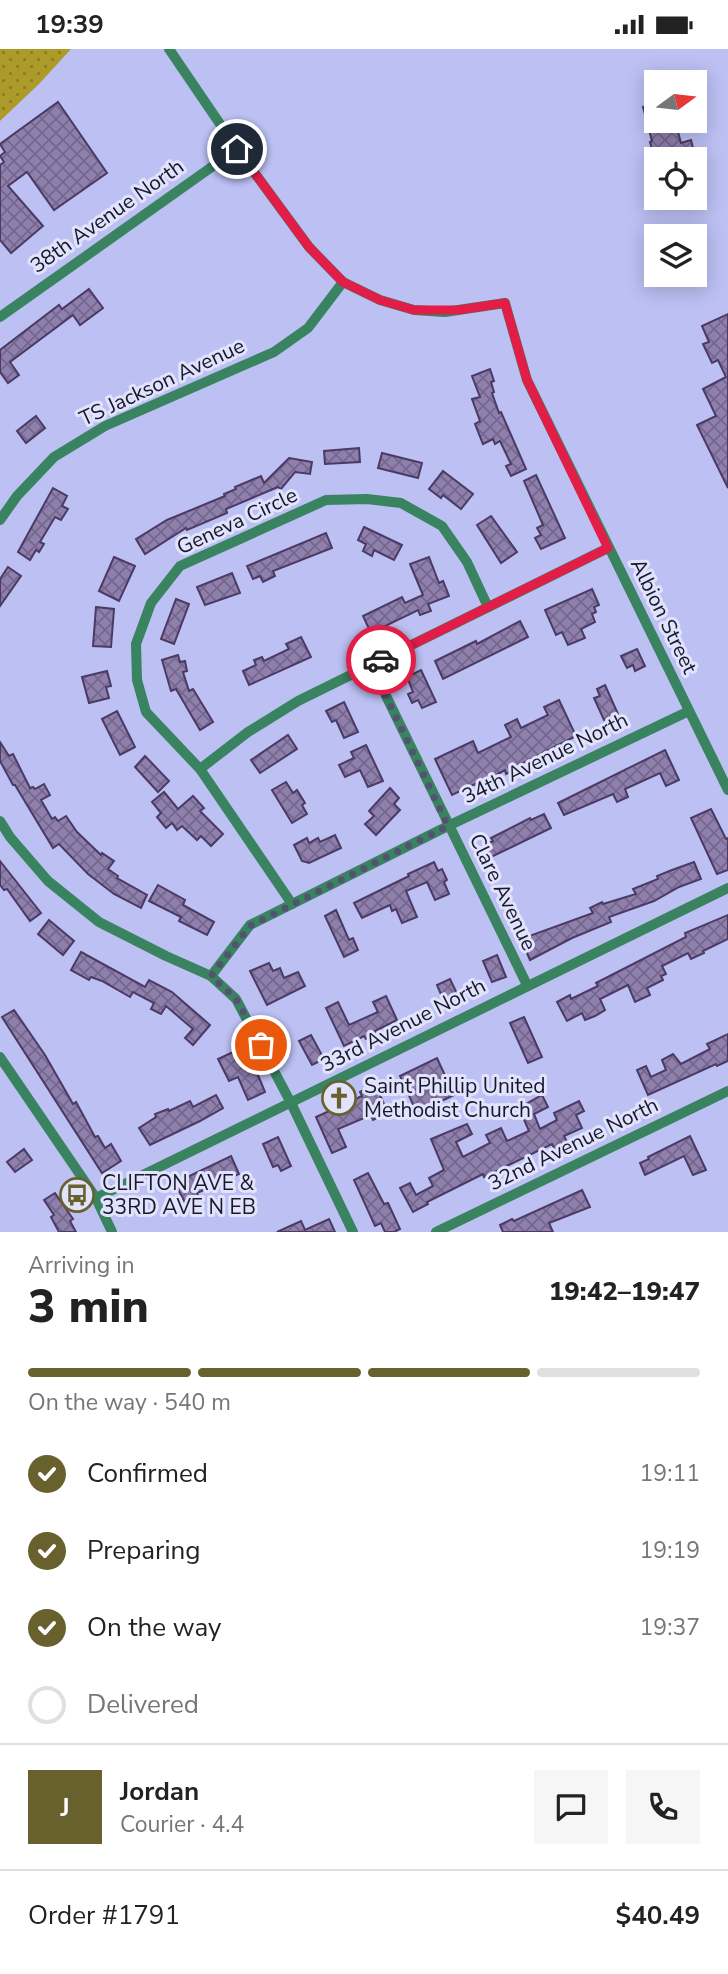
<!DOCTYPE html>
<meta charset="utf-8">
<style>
:root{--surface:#fff;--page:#f6f6f6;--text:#222;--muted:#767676;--line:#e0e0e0;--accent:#68612d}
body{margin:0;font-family:"Nunito Sans",sans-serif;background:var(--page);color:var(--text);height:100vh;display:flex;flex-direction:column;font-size:26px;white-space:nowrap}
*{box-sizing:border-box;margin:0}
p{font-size:23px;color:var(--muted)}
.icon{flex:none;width:38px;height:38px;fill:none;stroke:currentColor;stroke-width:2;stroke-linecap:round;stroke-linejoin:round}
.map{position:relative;height:1183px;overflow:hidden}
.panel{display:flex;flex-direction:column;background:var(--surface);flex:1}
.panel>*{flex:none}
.needle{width:46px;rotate:75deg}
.tools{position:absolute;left:644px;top:21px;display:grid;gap:14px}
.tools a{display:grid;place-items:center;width:63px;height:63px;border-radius:0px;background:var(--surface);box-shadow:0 4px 18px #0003;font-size:35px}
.pin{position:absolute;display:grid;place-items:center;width:60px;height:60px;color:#fff;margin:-30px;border:4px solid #fff;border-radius:50%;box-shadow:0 2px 7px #0007}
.courier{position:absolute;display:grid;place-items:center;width:70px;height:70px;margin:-35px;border:5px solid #e11d48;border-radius:50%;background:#fff;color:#222;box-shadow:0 2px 9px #0007}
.headline em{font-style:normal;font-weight:800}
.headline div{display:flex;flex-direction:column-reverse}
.headline{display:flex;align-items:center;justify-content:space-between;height:119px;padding:0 28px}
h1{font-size:46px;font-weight:800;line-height:52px}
.bar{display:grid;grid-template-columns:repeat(4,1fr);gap:10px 7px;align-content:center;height:84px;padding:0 28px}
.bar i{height:9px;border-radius:5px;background:var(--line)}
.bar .active{background:var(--accent)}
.bar p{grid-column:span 4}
.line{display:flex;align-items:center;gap:18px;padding:0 28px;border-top:2px solid var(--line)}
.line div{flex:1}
.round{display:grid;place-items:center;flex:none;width:74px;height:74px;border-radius:0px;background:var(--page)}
ol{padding:0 28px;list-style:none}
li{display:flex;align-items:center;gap:21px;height:77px}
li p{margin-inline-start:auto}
li .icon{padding:7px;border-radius:50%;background:var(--accent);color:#fff;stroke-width:4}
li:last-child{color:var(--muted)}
li i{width:38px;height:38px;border:4px solid var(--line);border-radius:50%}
.status{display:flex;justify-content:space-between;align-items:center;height:49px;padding:0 35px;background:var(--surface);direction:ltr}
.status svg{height:19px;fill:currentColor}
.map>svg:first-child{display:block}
.park{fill:url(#park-dots)}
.building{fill:url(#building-cross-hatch);stroke:#4a3a64;stroke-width:2}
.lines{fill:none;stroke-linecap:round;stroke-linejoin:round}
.minor{stroke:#398360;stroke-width:10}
.done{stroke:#515370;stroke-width:7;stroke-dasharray:0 12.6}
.route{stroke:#e11d48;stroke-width:9}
.labels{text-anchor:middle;stroke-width:6;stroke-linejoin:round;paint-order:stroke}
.street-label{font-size:21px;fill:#17182a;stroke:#e1e3fd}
.poi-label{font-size:21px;fill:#17182a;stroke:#e1e3fd;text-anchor:start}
</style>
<div class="status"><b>19:39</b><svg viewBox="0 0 49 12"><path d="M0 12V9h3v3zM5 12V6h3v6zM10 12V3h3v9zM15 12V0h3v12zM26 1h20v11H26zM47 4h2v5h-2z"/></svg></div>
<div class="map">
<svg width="728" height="1183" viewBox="0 0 728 1183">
<defs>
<pattern id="park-dots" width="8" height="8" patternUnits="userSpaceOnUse" patternTransform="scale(1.75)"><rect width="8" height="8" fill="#ac9b29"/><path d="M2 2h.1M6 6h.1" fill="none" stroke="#8b7d23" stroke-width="1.8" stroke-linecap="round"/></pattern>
<pattern id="building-cross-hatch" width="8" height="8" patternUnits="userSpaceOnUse" patternTransform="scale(1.75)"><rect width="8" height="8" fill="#8f7fad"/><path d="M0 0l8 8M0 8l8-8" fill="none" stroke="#74678d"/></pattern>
</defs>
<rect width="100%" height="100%" fill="#bcc0f3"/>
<path class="park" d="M0,0h71l-32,35 -39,37z"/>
<g class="building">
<path d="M58,53l49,71 -53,37 -27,-38 -19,14 35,40 -32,27 -11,-13v-75l4,-3 -4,-6 5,-4 -5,-8z"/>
<path d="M656,54v18h19l6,22 10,-3 4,16 -12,3h-26l-1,-7 -3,1 -3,-11 2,-1 -9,-34z"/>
<path d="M89,240l14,19 -23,17 -7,-10 -63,47 9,13 -11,8 -8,-11v-22l59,-45 3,4z"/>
<path d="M728,265v174l-31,-63 19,-9 -13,-27 23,-12 -8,-17 -6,3 -9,-19 6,-2 -7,-16z"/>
<path d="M490,320l4,12 -3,1 3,10 -2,1 7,20 2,-1 25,57 -15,7 -5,-10 5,-2 -11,-23 -5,3 -2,-5 -10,5 -8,-20 5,-3 -8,-22 8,-2 -8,-21z"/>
<path d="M36,367l9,12 -19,15 -9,-12z"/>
<path d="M359,399l1,14 -35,2 -1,-13z"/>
<path d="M382,404l40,10 -4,15 -40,-10z"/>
<path d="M289,409l23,4 -2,12 -15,-2 -14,17 -3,-2 -52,22 1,4 -40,17 -1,-2 -41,26 -9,-15 31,-19 58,-24 -1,-2 12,-5 -1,-2 26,-11 3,7z"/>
<path d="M443,422l30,23 -12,15 -18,-14 -2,3 -12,-9z"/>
<path d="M536,426l29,63 -24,11 -6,-11 6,-3 -4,-7 6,-3 -19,-44z"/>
<path d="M53,439l14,8 -5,10 6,3 -7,11 -6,-3 -15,25 4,2 -5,8 -3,-2 -6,10 -12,-8z"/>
<path d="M491,467l26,36 -16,11 -24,-38z"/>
<path d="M364,478l38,18 -8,15 -20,-10 -2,6 -9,-5 3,-7 -8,-4z"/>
<path d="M326,484l6,15 -59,23 2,5 -12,6 -3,-6 -7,3 -6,-13z"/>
<path d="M114,508l21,9 -16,35 -20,-10z"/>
<path d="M429,508l10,26 4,-2 6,15 -21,8 3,7 -11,4 -2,-5 -47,23 -8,-17 39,-19 3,6 18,-8 -13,-31z"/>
<path d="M8,518l13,9 -21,30v-27z"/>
<path d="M232,524l8,20 -35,12 -8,-18z"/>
<path d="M592,540l7,16 -5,2 2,5 -4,2 3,8 -14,7 4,9 -17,7 -6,-13 -6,3 -11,-25z"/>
<path d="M176,550l13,5 -15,40 -13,-5z"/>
<path d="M96,558l18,2 -3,38 -18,-1z"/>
<path d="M520,572l8,16 -85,42 -8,-18 41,-20 1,3z"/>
<path d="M301,588l10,20 -62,28 -6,-14 13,-6 -2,-5 8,-3 2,4 25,-12 -3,-5z"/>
<path d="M637,600l8,17 -10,5 -2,-6 -6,3 -6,-12z"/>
<path d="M178,606l2,7 5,-1 2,10 -4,1 6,19 4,-2 20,33 -13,8 -24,-41 -5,2 -9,-31z"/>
<path d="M421,621l15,32 -14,6 -4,-8 -6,3 -4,-9 5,-2 -6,-15z"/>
<path d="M107,622l4,15 -5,1 3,11 -20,5 -7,-26z"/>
<path d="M605,636l13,29 -14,6 -10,-22 6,-2 -3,-7z"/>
<path d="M559,651l17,36 -63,32 1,2 -8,4 -1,-4 -29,16 -1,-2 -23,11 -17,-36 38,-18 5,12 33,-16 -6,-12 12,-6 4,9 27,-13 -4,-8z"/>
<path d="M344,653l14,30 -14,6 -8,-18 -4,2 -6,-11z"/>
<path d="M117,662l18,36 -15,8 -18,-36z"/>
<path d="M288,686l9,14 -37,24 -9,-13z"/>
<path d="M0,693l9,14 4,-2 17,34 3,-1 2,2 9,-5 6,11 -9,5 11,19 3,-2 3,4 8,-5 11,16 24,23 1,-2 12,8 -6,8 10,7 -1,2 30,17 -6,13 -27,-14 -26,-20 -29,-30 -6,4 -38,-63h-2l-13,-24z"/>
<path d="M366,696l17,36 -15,6 -8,-17 -15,7 -6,-12 15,-7 -3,-6z"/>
<path d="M665,701l14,30 -13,6 -6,-13 -35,16 3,8 -11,5 -4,-8 -49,21 -6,-12z"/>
<path d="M145,707l24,25 -11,11 -23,-25z"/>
<path d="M286,733l7,11 4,-3 8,13 -3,2 5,9 -15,9 -20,-33z"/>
<path d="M390,739l9,10 -5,6 6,6 -24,25 -11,-11 9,-8 -5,-5z"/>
<path d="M164,743l14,17 15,-13 11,12 -4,3 23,23 -12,12 -10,-10 -4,4 -15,-14 -5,4 -5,-7 -6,5 -9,-11 4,-4 -9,-11z"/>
<path d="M711,760l15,30 2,-1v32l-11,4 -26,-56z"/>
<path d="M544,765l7,14 -62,30 -6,-12 10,-5 -2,-3 39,-20 1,2z"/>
<path d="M335,786l6,13 -32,15 -7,-2 -8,-16 13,-7 2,5 9,-5 2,4z"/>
<path d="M0,812l41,52 -11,8 -23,-32 -3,1 -4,-5z"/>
<path d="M434,813l4,9 4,-2 5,11 -3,2 5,12 -14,6 -8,-18 -21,9 11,26 -15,6 -6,-14 -4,2 -2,-6 -28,13 -8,-15 55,-27 -1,-2z"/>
<path d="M694,813l7,17 -22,8 -25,14 -45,16 2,5 -39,16 -42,22 -9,-21 72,-26 -3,-5 12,-6 1,2 33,-10 -3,-5 25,-10 -1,-3 15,-6z"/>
<path d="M158,836l27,15 -2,5 31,17 -7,13 -28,-14 2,-4 -32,-16z"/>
<path d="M336,861l13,30 4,-2 5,12 -14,7 -19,-41z"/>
<path d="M728,866v24l-25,12 1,2 -13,6 -3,-6 -26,13 4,8 -5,2 2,4 -16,8 3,7 -15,7 -7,-17 -28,14 5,11 -10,6 -10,4 -3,-7 -15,8 -10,-19 13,-7 1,4 27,-13 -2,-3 90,-46 -1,-4z"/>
<path d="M49,871l25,21 -11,14 -25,-21z"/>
<path d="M81,903l64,35 4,-7 23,12 38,33 -17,20 -8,-7 8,-9 -27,-23 -5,8 -10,-5 3,-6 -21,-11 -3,5 -28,-16 -11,-4 -2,3 -18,-10z"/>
<path d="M497,906l9,22 -14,5 -9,-21z"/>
<path d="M269,914l4,8 7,-3 4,10 14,-6 7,14 -38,19 -17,-34z"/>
<path d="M450,930l9,19 -14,6 -8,-19z"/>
<path d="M386,947l11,24 -22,11 1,2 -10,6 -2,-3 -20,10 -18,-38 12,-6 11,23 29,-13 -5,-10z"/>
<path d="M14,961l31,45 28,49 3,-2 19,35 3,-1 7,12 6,-4 10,17 -19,12 -100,-156z"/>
<path d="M524,968l18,40 -14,6 -18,-40z"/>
<path d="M728,985v27l-11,5 -1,-2 -68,31 -11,-25 9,-4 5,11 15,-7 -4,-10 11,-6 8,10 29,-15 -3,-5z"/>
<path d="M311,986l13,24 -12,6 -13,-24z"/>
<path d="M246,997l19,46 -17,8 -10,-23 -9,4 -11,-22z"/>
<path d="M437,1009l17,37 -37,18 -17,-37z"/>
<path d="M375,1035l13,29 -15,7 -2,-5 -33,14 8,18 -14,6 -16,-36 46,-21 -2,-4z"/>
<path d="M216,1046l7,13 -23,13 -50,24 -11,-17 17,-11 -1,-3 13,-5 1,2 21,-10 3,6z"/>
<path d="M542,1046l6,12 -14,7 6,15 17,-9 -3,-7 25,-12 5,10 -8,4 6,13 -18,8 4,8 -13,6 -3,-6 -68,33 -1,-3 -56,28 1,2 -15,8 -13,-24 10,-5 6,12 17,-9 -4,-8 15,-8 -13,-31 36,-15 5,10 -16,8 7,15 27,-14 -4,-8 15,-7 6,13 22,-10 -10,-23z"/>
<path d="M690,1087l16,34 -13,5 -9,-19 -39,19 -5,-12 9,-4 -1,-2z"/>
<path d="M278,1088l13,29 -10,5 -3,-6 -5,2 -10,-23z"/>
<path d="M24,1100l8,11 -17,12 -8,-10z"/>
<path d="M231,1107l8,18 -42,19 1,3 -13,7 -10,-20z"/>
<path d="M368,1124l16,31 4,-1 12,26 -6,3h-9l-4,-9 -6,3 -21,-46z"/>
<path d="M582,1141l8,17 -41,16 4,9h-50l-3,-7 12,-6 2,2z"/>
<path d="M55,1144l18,26 -3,2 6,11h-17l-8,-15 3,-2 -10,-15z"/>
<path d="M329,1170l6,13h-58l24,-11 4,9z"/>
</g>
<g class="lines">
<g class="minor">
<path d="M169,0l68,100 72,98 34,35 37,18 34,10 31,2 60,-9 22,77 201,410"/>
<path d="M0,268l237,-168"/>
<path d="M0,471l17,-24 37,-39 51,-31 169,-74 34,-24 35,-46"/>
<path d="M371,616l156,320"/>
<path d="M200,720l48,-37 50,-31 310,-153"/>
<path d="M0,772l10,16 38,44 51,41 67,34 45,20 25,23 55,104 62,129"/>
<path d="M292,855l-92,-135 -54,-57 -9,-32 -1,-36 15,-41 29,-37 146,-66 41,-1 34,4 41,23 25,36 21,45"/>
<path d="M211,927l39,-51 198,-99 241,-115"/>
<path d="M0,1008l96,141 16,34"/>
<path d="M96,1149l632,-310"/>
<path d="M436,1183l292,-141"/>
</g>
</g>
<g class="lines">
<path class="done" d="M261,996l-25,-46 -25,-23 39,-50 198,-100 -77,-161 10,-5"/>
<path class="route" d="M237,100l72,98 34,35 37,18 34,10h44l47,-7 22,77 81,168 -227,112"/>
</g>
<defs>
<g id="church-ring" transform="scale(1.75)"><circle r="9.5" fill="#e1e3fd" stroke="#68612d" stroke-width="1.5"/><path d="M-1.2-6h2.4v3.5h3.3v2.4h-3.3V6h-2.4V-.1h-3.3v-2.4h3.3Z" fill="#68612d"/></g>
<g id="bus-ring" transform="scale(1.75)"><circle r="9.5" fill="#e1e3fd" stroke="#68612d" stroke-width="1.5"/><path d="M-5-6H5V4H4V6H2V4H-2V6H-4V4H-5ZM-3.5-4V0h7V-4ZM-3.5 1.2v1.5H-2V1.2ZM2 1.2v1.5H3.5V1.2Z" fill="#68612d"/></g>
</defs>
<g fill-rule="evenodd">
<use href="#church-ring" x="339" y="1049"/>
<use href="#bus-ring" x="77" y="1146"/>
</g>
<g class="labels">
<g class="street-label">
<text transform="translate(107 167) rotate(-35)" y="7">38th Avenue North</text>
<text transform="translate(162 333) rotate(-25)" y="7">TS Jackson Avenue</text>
<text transform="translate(237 472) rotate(-25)" y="7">Geneva Circle</text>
<text transform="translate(664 567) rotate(64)" y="7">Albion Street</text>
<text transform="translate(545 709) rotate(-26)" y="7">34th Avenue North</text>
<text transform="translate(503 843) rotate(64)" y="7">Clare Avenue</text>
<text transform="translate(403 976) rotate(-27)" y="7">33rd Avenue North</text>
<text transform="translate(573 1095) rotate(-26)" y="7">32nd Avenue North</text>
</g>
<g class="poi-label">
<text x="364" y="1044">Saint Phillip United<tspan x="364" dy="24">Methodist Church</tspan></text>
<text x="102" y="1141">CLIFTON AVE &amp;<tspan x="102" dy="24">33RD AVE N EB</tspan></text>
</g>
</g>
</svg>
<div class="tools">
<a><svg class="needle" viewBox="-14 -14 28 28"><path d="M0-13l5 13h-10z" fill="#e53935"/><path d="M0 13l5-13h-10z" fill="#767676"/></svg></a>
<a><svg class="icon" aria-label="locate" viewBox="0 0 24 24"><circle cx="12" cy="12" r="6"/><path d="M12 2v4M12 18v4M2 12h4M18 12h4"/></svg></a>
<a><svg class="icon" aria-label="layers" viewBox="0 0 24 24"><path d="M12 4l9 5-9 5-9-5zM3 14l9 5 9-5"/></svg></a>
</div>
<div class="pin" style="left:261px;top:996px;background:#ea580c"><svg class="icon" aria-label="bag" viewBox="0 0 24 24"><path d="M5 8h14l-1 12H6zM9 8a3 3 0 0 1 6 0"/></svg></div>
<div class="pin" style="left:237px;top:100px;background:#1f2937"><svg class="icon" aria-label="home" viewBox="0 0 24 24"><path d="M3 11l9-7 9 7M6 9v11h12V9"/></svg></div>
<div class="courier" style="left:381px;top:611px"><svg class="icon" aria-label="car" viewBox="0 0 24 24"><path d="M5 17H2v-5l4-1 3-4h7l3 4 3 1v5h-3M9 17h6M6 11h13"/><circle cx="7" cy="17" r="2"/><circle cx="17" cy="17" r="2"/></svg></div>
</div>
<section class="panel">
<div class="headline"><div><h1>3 min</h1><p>Arriving in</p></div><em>19:42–19:47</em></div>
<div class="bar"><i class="active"></i><i class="active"></i><i class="active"></i><i></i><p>On the way · 540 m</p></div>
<ol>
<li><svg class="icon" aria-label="check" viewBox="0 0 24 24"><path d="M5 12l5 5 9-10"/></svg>Confirmed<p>19:11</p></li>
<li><svg class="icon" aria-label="check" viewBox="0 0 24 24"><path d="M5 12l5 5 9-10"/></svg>Preparing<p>19:19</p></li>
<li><svg class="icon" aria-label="check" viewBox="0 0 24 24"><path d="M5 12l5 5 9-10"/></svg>On the way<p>19:37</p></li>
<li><i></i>Delivered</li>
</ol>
<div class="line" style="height:126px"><b class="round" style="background:var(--accent);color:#fff">J</b><div><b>Jordan</b><p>Courier · 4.4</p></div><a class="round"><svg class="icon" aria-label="chat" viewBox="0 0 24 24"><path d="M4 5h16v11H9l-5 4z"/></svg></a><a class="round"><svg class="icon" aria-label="phone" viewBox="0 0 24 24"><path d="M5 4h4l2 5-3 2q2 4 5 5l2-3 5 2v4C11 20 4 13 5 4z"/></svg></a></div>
<div class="line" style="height:91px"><div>Order #1791</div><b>$40.49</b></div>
</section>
